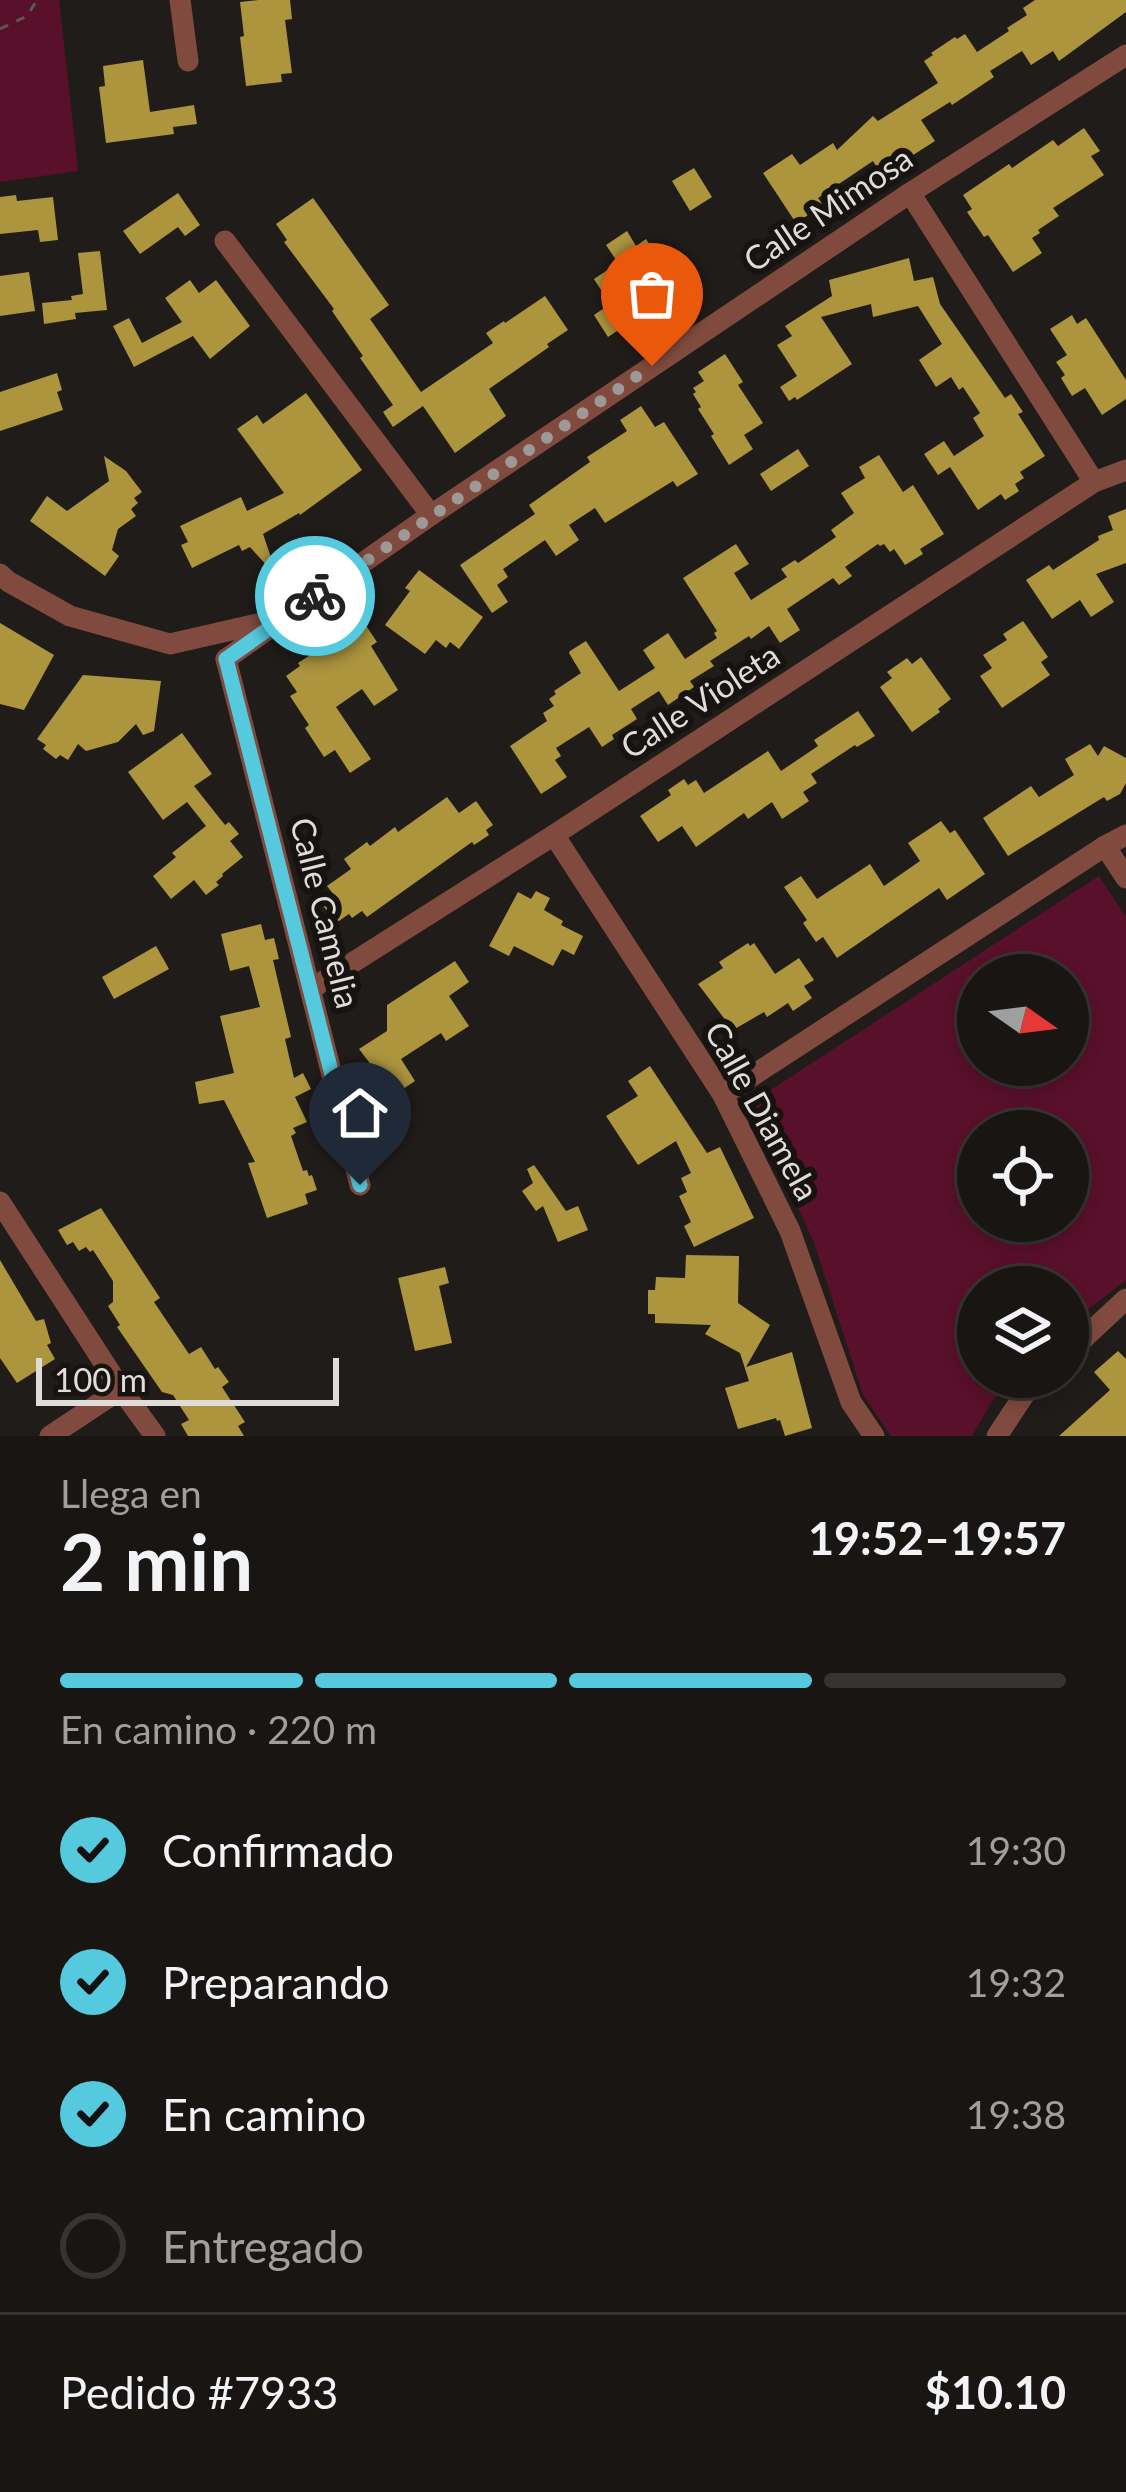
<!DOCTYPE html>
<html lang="es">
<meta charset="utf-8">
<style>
:root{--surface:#181513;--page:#211e1c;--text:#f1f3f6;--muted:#9f9fa0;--line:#363433;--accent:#55cadf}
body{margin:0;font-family:Lato,sans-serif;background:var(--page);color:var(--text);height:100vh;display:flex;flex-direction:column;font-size:45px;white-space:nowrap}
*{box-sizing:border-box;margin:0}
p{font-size:39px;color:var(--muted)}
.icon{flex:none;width:66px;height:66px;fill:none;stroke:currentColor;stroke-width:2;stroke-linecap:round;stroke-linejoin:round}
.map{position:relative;height:1436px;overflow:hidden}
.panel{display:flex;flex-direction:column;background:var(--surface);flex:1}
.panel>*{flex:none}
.needle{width:78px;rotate:104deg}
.buttons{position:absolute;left:957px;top:954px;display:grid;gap:24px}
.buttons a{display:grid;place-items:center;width:132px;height:132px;border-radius:50%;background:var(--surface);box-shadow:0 6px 18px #0003,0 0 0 3px var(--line);font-size:60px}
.scale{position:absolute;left:36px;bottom:30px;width:303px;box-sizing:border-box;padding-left:12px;border:6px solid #dfdcd9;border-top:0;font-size:33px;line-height:42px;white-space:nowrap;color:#dfdcd9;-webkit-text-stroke:9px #171310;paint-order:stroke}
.pin{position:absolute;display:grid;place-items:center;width:102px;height:102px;color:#fff;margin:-123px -51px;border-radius:50% 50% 50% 0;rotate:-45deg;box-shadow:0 0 12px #0007}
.pin .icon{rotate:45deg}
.courier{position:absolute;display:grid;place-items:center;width:120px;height:120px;margin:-60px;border:9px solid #55cadf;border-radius:50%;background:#fff;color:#222;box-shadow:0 3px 15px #0007}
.headline em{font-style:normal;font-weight:700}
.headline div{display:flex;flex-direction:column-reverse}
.headline{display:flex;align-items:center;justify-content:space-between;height:204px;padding:0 60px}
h1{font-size:78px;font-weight:700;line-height:90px}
.bar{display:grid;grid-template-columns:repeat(4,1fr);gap:18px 12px;align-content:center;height:144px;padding:0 60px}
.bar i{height:15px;border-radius:9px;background:var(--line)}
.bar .on{background:var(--accent)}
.bar p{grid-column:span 4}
.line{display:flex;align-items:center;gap:30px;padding:0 60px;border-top:3px solid var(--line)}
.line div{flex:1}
ol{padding:0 60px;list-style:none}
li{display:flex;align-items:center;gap:36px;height:132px}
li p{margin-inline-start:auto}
li .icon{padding:12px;border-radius:50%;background:var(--accent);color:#111;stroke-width:4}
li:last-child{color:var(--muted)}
li i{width:66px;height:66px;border:6px solid var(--line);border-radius:50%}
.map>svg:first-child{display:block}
.green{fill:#59102a;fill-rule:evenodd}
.building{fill:#ad953e}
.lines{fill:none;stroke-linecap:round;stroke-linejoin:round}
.path{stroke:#5b5754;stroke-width:3;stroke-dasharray:9 9;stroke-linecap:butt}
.minor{stroke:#804b3e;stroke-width:21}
.done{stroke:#9c9996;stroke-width:12;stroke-dasharray:0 21.6}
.route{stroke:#55cadf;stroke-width:15}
.labels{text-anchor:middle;stroke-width:12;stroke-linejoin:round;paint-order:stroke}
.street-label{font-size:33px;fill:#dfdcd9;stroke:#171310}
</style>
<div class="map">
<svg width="1126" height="1436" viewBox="0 0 1126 1436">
<rect width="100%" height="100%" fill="#201c19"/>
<g class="green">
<path d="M0,0h59l19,171 -78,11z"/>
<path d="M1099,876l27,41v363l-58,45v-38h-90v90h37l-22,23 -21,36h-81l-28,-41 -50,-155 -64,-136zM978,975h90v90h-90zM978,1131h90v90h-90z"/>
</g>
<g class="building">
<path d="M259,0h31l2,19 -7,1 7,53 -11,1 1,8 -36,4 -6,-49 4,-1 -4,-34z"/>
<path d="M1035,0h91v12l-67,49 -6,-10 -22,14 -9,-14 -32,20 4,6 -42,28 -2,-3 -29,18 14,21 -53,34 -9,-14 -55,37 5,7 -27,18 -33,-50 29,-19 8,11 33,-22 4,7 36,-34 5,5 60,-38 -14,-22 9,-6 -2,-2 24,-16 2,2 8,-5 12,18 32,-21 -2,-3 20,-13 -4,-7z"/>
<path d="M143,60l7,52 44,-7 3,19 -24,3 1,7 -68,9 -7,-56 6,-1 -2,-20z"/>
<path d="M1084,128l16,23 -9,5 13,19 -51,33 6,8 -21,14 2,3 -8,5 10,15 -29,19 -25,-37 -4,2 -17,-25 5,-3 -9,-14 46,-31 3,4 41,-28 5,6z"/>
<path d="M694,168l18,29 -22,14 -18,-30z"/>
<path d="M178,193l22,32 -15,11 -7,-9 -38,27 -17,-23z"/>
<path d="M16,195l1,6 36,-4 5,43 -18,2 -2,-12 -38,4v-37z"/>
<path d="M313,198l76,107 -19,14 51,73 72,-49 -7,-10 18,-12 1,2 40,-27 23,34 -21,14 2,3 -60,42 17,27 -51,37 -32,-47 -30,21 -10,-15 10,-7 -33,-47 3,-2 -31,-45 2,-2 -50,-67 3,-2 -11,-16z"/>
<path d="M627,231l9,15 10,-7 14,22 -5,3 19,29 -20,13 14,21 -17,10 -13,-20 -30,20 -14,-22 16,-11 -16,-25 24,-16 -12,-18z"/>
<path d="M100,251l7,59 -32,3 1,6 -32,5 -2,-21 30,-3 -1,-4 12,-2 -5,-41z"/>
<path d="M909,258l5,23 19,-4 7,27 65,94 6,-4 12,18 -5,2 27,42 -25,16 4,6 -9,6 4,7 -14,9 -4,-6 -23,16 -28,-43 -12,8 -14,-21 20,-13 10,15 30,-20 -11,-18 7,-5 -17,-26 -4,3 -8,-13 -15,10 -17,-27 23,-16 -24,-38 -45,11 -2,-13 -50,13 31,47 -55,36 -2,-3 -6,4 -9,-14 17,-11 -20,-31 15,-9 -7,-10 47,-30 -3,-16z"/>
<path d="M29,272l6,39 -35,5v-40z"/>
<path d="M190,280l9,13 17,-13 34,46 -40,33 -17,-23 -59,31 -21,-41 16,-8 13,25 40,-21 -17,-24z"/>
<path d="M1072,315l5,9 9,-6 40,62v19l-24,16 -17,-27 -13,8 -11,-18 4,-3 -9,-13 11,-7 -17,-26z"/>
<path d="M725,354l18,28 -5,3 25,38 -19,12 9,14 -24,16 -18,-29 3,-2 -16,-25 3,-2 -8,-13 3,-2 -3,-4 11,-7 -6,-9z"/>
<path d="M57,373l5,17 -5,2 6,18 -63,21v-39z"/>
<path d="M306,393l56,77 -62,45 -1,-2 -36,21 15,44 -28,-31 -8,4 -3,-6 -47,23 -11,-23 7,-3 -8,-16 61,-29 6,14 37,-18 -47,-64 20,-14 6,9z"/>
<path d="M641,406l14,21 9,-5 34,52 -21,13 -4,-6 -68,42 -10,-15 -26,17 10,15 -23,16 -11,-16 -42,29 5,8 -11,8 11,17 -16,11 -32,-48 75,-51 -6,-9 61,-43 -3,-5 40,-26 -7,-11z"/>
<path d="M798,449l11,17 -38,25 -11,-17z"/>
<path d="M879,455l24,37 10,-7 31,49 -24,15 3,5 -18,11 -11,-16 -4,3 -6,-8 -4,2 -2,-2 -33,23 7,9 -13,9 -6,-7 -46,31 13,21 -20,13 -11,-17 -18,13 -2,-3 -39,25 4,5 -24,15 4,6 -26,18 -9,-14 -28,18 6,10 -25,16 2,4 -12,8 -13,-20 -33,21 5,8 -6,4 12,17 -26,17 -31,-48 37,-25 -4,-8 11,-7 -5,-7 7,-5 -2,-3 27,-18 -12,-20 1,-2 16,-10 33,50 36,-23 -12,-18 25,-17 17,26 32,-21 -3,-5 3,-2 -34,-53 53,-34 13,20 -15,9 17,27 36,-23 -6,-8 14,-9 3,3 38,-26 -5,-7 23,-17 -13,-20 24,-15 -6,-11z"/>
<path d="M104,456l22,15 16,21 -8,6 4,5 -7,6 5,7 -18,13 -6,21 7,6 -14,20 -75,-55 17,-25 20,15 42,-30z"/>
<path d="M1126,509v54l-30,11 18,28 -23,15 -11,-17 -28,19 -26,-39 23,-15 4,5 46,-30 -1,-4 15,-6 -5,-14z"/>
<path d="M419,570l64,47 -24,32 -9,-7 -4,6 -10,-8 -11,14 -40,-29 25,-34 -5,-3z"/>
<path d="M363,621l14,21 -6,4 27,44 -24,16 -12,-17 -26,18 35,52 -21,14 -15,-23 -11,7 -19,-29 4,-3 -19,-29 7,-4 -11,-16 14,-10 -2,-3z"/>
<path d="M1023,621l25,36 -7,5 9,13 -48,33 -22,-32 12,-8 -9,-13 24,-15 -4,-6z"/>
<path d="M0,623l54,32 -30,55 -24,-6z"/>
<path d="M921,657l30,42 -13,10 2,3 -28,20 -32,-45 12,-9 -5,-6 20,-14 5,6z"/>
<path d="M83,675l78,6 -7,50 -11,4 -7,-11 -18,18 -32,9 -8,-7 -10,16 -8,-5 -4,4 -13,-10 3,-4 -9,-6z"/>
<path d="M858,711l17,25 -18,11 -2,-2 -44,29 6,9 -14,9 6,9 -27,18 -10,-17 -24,17 -4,-6 -48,34 -14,-21 -24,16 -18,-26 31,-21 -3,-5 16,-11 4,6 8,-5 8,13 64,-42 13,20 37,-25 -4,-6z"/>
<path d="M182,733l30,41 -18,12 31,39 4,-3 10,12 -9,7 13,16 -21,17 1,2 -7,6 3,3 -13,10 -12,-15 -23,19 -18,-23 23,-19 -4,-4 34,-27 -19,-24 -24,18 -35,-48z"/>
<path d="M1090,744l8,12 6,-10 22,12v25l-6,11 -13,7 -3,-4 -96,59 -25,-38 48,-32 8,11 35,-22 -9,-16z"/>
<path d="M447,797l12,16 17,-12 17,24 -7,5 3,5 -15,10 -2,-3 -105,75 -5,-6 -10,7 -3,-4 -13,9 -14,-19 12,-9 -7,-9 24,-17 -7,-10 23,-17 3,4 25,-19 3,5z"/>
<path d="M941,821l9,12 5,-3 30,44 -38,26 -8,-12 -102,70 -14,-21 -7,5 -13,-19 4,-3 -23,-33 17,-11 16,23 53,-35 14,22 36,-25 -12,-18z"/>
<path d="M536,891l14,7 -6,12 19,11 -2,4 22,11 -9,19 -12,-6 -9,17 -39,-20 -5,10 -20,-10 29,-54 13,7z"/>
<path d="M261,924l4,16 9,-2 5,21 -6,1 18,77 -6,2 9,39 9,-5 8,16 -16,8 12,25 -14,6 3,5 -5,3 12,35 4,-1 2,6 3,-1 5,15 -12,4 3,10 -41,14 -19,-55 7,-1 -31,-62 -25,4 -4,-22 39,-9 -14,-57 40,-9 -11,-41 -19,5 -9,-37z"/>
<path d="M748,943l2,3 4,-3 21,31 24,-16 15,22 -10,6 8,12 -19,13 -5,-8 -21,14 -3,-5 -31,18 -35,-46 25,-16 -4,-6z"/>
<path d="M156,946l13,23 -55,30 -12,-22z"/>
<path d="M455,961l14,21 -20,14 20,30 -23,15 -5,-8 -40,26 14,22 -21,14 -35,-46 28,-18v-26z"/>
<path d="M650,1066l57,87 13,-6 34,71 -60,29 -10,-21 7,-4 -12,-26 8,-4 -6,-14 10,-5 -15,-32 -38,24 -32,-49 32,-20 -10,-15z"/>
<path d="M534,1165l32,46 12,-5 10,24 -30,12 -15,-36 -7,5 -14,-20 11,-8 -6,-14z"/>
<path d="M101,1208l59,90 -6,4 35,52 12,-7 14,22 3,-2 11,15 -7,5 23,35 -7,4 6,10h-56l-7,-12 8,-4 -16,-25 -11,-3 -45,-65 3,-2 -12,-19 5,-4v-21l-20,-31 -3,2 -4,-5 -7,4 -6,-9 -6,3 -9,-15z"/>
<path d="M686,1255l53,1 -1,47 32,22 -24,42 46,-15 20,76 -27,8 -5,-16 -3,1 -1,-3 -38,11 -13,-41 24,-7 -9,-28 -35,-19 6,-9 -56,-2v-9h-7v-24h7l1,-13 29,1z"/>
<path d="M0,1260l36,61 8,-2 7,24 -4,2 8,14 -38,24 -17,-25z"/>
<path d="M445,1267l4,16 -10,3 13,57 -37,8 -17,-73z"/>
<path d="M1118,1351l8,8v77h-67l51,-46 -16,-18z"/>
</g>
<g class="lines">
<path class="path" d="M0,29l27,-13 10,-16"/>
<g class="minor">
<path d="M180,0l8,61"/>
<path d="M910,193l184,289"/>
<path d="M225,241l206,274"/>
<path d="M0,574l9,8 61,34 100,28 114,-26 147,-103 479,-322 216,-138"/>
<path d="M226,659l134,526"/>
<path d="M226,659l48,-34"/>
<path d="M554,835l169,260 67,136 61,171 23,34"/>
<path d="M1105,846l21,32"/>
<path d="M311,989l243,-154 540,-353 32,-12"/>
<path d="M723,1095l382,-249 21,-11"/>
<path d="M0,1202l121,187 34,47"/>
<path d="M1068,1353l58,-54"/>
<path d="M50,1436l71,-47"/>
<path d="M997,1436l29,-44 16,-15"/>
</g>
</g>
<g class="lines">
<path class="done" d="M315,596l337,-230"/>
<path class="route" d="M315,596l-89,63 134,526"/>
</g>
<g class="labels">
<g class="street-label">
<text transform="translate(828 209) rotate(-34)" y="12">Calle Mimosa</text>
<text transform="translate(700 701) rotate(-33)" y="12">Calle Violeta</text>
<text transform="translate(325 913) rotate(76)" y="12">Calle Camelia</text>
<text transform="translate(762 1111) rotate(61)" y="12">Calle Diamela</text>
</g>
</g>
</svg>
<div class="buttons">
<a><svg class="needle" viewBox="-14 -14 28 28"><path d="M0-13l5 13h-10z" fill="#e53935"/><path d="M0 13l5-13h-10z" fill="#9f9fa0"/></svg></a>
<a><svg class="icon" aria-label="locate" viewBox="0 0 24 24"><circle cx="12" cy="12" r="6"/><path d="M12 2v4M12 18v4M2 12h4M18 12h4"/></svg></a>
<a><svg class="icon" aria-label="layers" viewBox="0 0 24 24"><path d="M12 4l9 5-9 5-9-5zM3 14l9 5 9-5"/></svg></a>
</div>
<div class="scale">100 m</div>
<div class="pin" style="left:652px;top:366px;background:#ea580c"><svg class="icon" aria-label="bag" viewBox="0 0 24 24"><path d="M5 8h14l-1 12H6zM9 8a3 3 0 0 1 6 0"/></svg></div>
<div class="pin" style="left:360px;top:1185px;background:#1f2937"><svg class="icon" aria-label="home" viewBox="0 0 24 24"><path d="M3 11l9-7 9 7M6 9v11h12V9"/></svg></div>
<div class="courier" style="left:315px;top:596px"><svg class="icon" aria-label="bike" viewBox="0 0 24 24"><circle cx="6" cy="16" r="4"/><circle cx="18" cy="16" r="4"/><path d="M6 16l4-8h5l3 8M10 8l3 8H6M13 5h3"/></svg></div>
</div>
<section class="panel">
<div class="headline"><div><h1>2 min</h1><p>Llega en</p></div><em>19:52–19:57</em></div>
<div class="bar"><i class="on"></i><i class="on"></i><i class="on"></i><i></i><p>En camino · 220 m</p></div>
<ol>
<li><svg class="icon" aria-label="check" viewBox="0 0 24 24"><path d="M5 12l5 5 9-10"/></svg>Confirmado<p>19:30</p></li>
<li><svg class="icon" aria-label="check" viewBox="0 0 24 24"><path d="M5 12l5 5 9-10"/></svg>Preparando<p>19:32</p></li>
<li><svg class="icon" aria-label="check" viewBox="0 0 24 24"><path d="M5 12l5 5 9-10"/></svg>En camino<p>19:38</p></li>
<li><i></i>Entregado</li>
</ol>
<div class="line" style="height:156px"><div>Pedido #7933</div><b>$10.10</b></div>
</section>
